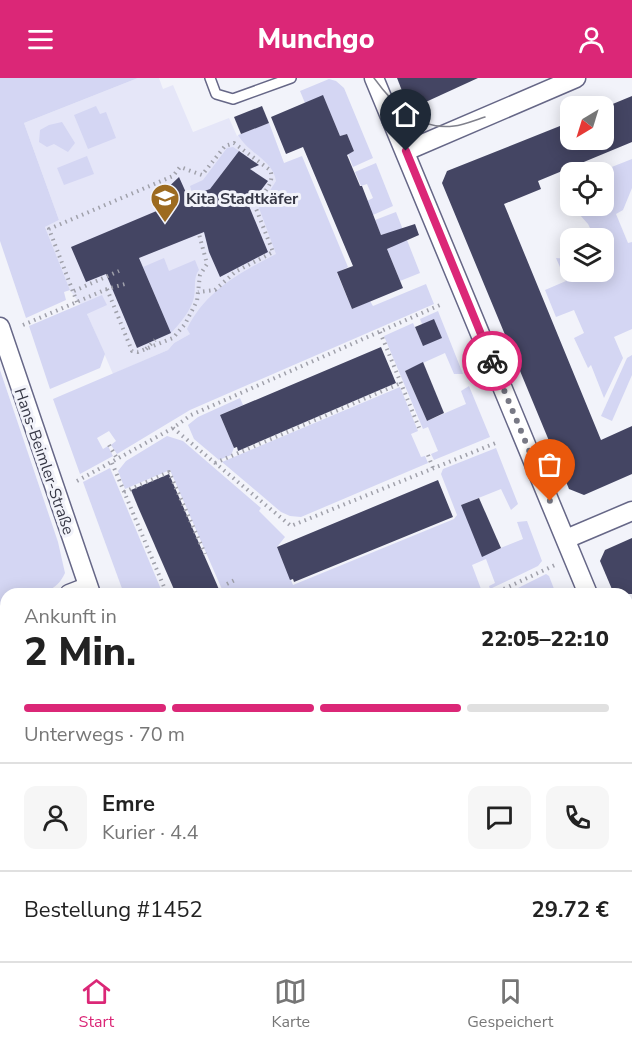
<!DOCTYPE html>
<html lang="de">
<meta charset="utf-8">
<style>
:root{--surface:#fff;--page:#f6f6f6;--text:#222;--muted:#767676;--line:#e0e0e0;--accent:#db2777}
body{margin:0;font-family:"Nunito Sans",sans-serif;background:var(--page);color:var(--text);height:100vh;display:flex;flex-direction:column;font-size:22px;white-space:nowrap}
*{box-sizing:border-box;margin:0}
p{font-size:20px;color:var(--muted)}
.icon{flex:none;width:33px;height:33px;fill:none;stroke:currentColor;stroke-width:2;stroke-linecap:round;stroke-linejoin:round}
.map{position:relative;flex:1;overflow:hidden}
.side{position:absolute;left:0px;top:510px;width:633px;height:374px;display:flex;flex-direction:column;background:var(--surface);border-radius:18px 18px 0 0;box-shadow:0 3px 15px #0003}
.side>*{flex:none}
.needle{width:39px;rotate:218deg}
.controls{position:absolute;left:560px;top:18px;display:grid;gap:12px}
.controls a{display:grid;place-items:center;width:54px;height:54px;border-radius:12px;background:var(--surface);box-shadow:0 3px 15px #0003;font-size:30px}
.pin{position:absolute;display:grid;place-items:center;width:51px;height:51px;color:#fff;margin:-62px -26px;border-radius:50% 50% 50% 0;rotate:-45deg;box-shadow:0 0 6px #0007}
.pin .icon{rotate:45deg}
.courier{position:absolute;display:grid;place-items:center;width:60px;height:60px;margin:-30px;border:4px solid #db2777;border-radius:50%;background:#fff;color:#222;box-shadow:0 2px 8px #0007}
.overview em{font-style:normal;font-weight:800}
.overview div{display:flex;flex-direction:column-reverse}
.overview{display:flex;align-items:center;justify-content:space-between;height:102px;padding:0 24px}
h1{font-size:39px;font-weight:800;line-height:45px}
.bar{display:grid;grid-template-columns:repeat(4,1fr);gap:9px 6px;align-content:center;height:72px;padding:0 24px}
.bar i{height:8px;border-radius:4px;background:var(--line)}
.bar .selected{background:var(--accent)}
.bar p{grid-column:span 4}
.line{display:flex;align-items:center;gap:15px;padding:0 24px;border-top:2px solid var(--line)}
.line div{flex:1}
.round{display:grid;place-items:center;flex:none;width:63px;height:63px;border-radius:12px;background:var(--page)}
header{display:flex;justify-content:space-between;align-items:center;height:78px;padding:0 24px;background:var(--accent);color:#fff;font-size:27px;font-weight:800}
.tab-bar{display:flex;justify-content:space-around;align-items:center;height:84px;border-top:2px solid var(--line);background:var(--surface);font-size:16px;color:var(--muted)}
.tab-bar a{display:grid;justify-items:center;gap:3px}
.tab-bar .selected{color:var(--accent)}
.map>svg:first-child{display:block}
.built{fill:#e5e6f8}
.green{fill:#d4d6f3}
.building{fill:#444563}
.lines{fill:none;stroke-linecap:round;stroke-linejoin:round}
.lane-casing{stroke:#666787;stroke-width:12}
.street-casing{stroke:#666787;stroke-width:21}
.path{stroke:#a0a1ab;stroke-width:4;stroke-dasharray:1.5 4.5;stroke-linecap:butt}
.lane{stroke:#fff;stroke-width:9}
.street{stroke:#fff;stroke-width:18}
.tram{stroke:#80818c;stroke-width:1.5}
.done{stroke:#787985;stroke-width:6;stroke-dasharray:0 10.8}
.route{stroke:#db2777;stroke-width:8}
.labels{text-anchor:middle;stroke-width:6;stroke-linejoin:round;paint-order:stroke}
.poi-label{font-size:16px;font-weight:bold;fill:#373846;stroke:#f2f3fa;text-anchor:start}
.street-label{font-size:16px;fill:#373846;stroke:#f2f3fa}
</style>
<header><svg class="icon" aria-label="menu" viewBox="0 0 24 24"><path d="M4 6h16M4 12h16M4 18h16"/></svg>Munchgo<svg class="icon" aria-label="person" viewBox="0 0 24 24"><circle cx="12" cy="8" r="4"/><path d="M4 21q1-7 8-7t8 7"/></svg></header>
<div class="map">
<svg width="632" height="883" viewBox="0 0 632 883">
<rect width="100%" height="100%" fill="#f2f3fa"/>
<path class="built" d="M138,0h21l4,11 10,-4 20,47 36,-14 8,18 32,-13 18,49 3,79 -91,78 -25,14 -6,7 -55,24 -26,-60 -17,-24 -25,-63 14,-7 -35,-97z"/>
<g class="green">
<path d="M0,0h138l-114,45 35,97 -14,7 25,63 -6,2 2,8 -40,18 -26,-77z"/>
<path d="M329,1l7,2 8,7 29,70 -20,9 -5,-13 6,-3 -7,-17 -7,2 -17,-40 -18,7 -5,-12z"/>
<path d="M96,28l4,8 6,-2 10,26 -28,11 -14,-34z"/>
<path d="M62,44l13,21 -7,9 -14,-8 -7,3 -8,-5 1,-12 9,-5z"/>
<path d="M269,45l15,40 18,-7 46,111 -11,6 15,36 18,-8 3,5 53,-22 8,20 -244,106 -73,44 -6,-9 5,-4 -7,-10 -12,7 6,11 5,-3 5,10 -33,18 -27,-75 115,-49 6,-7 16,-9 -3,-5c18,-38 54,-57 89,-75l-17,-46 17,-27c-3,-21 -27,-27 -38,-46z"/>
<path d="M233,69l6,4 -29,38 -17,7 -3,-10 13,-6 24,-32z"/>
<path d="M87,78l7,18 -30,11 -7,-17z"/>
<path d="M632,81v29l-9,22 -7,4 12,29 4,-1v87l-18,8 9,21 -19,40 -13,-33 -3,3 -14,-30 10,-5 -10,-23 -18,7 -11,-27 21,-9 -10,-23 14,1v13h33v-20l10,-3h-10v-11h-8l-7,-14 -16,-18h31v-34h-4z"/>
<path d="M376,85l17,43 -20,9 -6,-14 6,-3 -6,-14 -6,2 -6,-14z"/>
<path d="M396,134l24,61 -20,8 -13,-32 5,-2 -5,-14 -6,2 -6,-15z"/>
<path d="M164,180l5,13 26,-11 4,10c-6,7 -3,18 -5,27 -3,14 -14,26 -23,36l-28,-66z"/>
<path d="M102,217l5,10 -20,9 18,40 -5,14 -50,21 -21,-63z"/>
<path d="M438,233l25,63h-9l-9,-21 -40,18 22,50 39,-17 -5,-13 8,-5 21,51 -56,23 -3,-6 7,-3 -10,-24 -5,2 -39,-93 29,-13 10,22 18,-7 -19,-14 -2,-5z"/>
<path d="M632,277v20l-20,46 -11,-5 26,-58z"/>
<path d="M0,292l58,172 7,31c-11,25 -35,21 -59,21v17l-6,3z"/>
<path d="M400,309l18,44 -7,3 10,23 4,-1 3,7 -127,54 -11,-1 -9,-4 -59,-50z"/>
<path d="M240,320l3,7 -23,10 14,33 -3,7 -12,5 -25,-21 -6,-14 10,-8z"/>
<path d="M167,358l16,5 78,67 -2,3 26,26 -8,10 16,38 161,-66 3,-4 -16,-41 2,-5 53,-21 22,56 -7,6 -10,-21 -40,16 37,44 25,-10 -6,-17 10,-1 15,40 -4,5 -48,23 -1,-3 6,-3 -9,-24 -14,6 9,24 2,-1 2,4 -4,2h-257l-54,-124 -45,19 -7,-18 8,-10z"/>
<path d="M110,390l53,126h-39l-41,-112z"/>
<path d="M546,496l3,2 7,18h-29l-2,-6 -6,3 -1,-3z"/>
<path d="M6,644v223l-6,5v-225z"/>
<path d="M627,687l5,10v82l-5,4z"/>
<path d="M11,878h136l4,5h-148z"/>
<path d="M329,878h132l4,5h-132z"/>
</g>
<g class="building">
<path d="M397,0h81l-61,28 -11,-5z"/>
<path d="M323,17l17,41 7,-2 7,17 -7,4 13,31h2l19,49 34,-11 4,11 -32,14 16,39 -51,21 -15,-37 16,-6 -50,-119 -17,7 -15,-37z"/>
<path d="M632,18v46l-94,39 3,8 -37,15 97,236 31,-14v48l-48,21 -15,-6 -127,-306 5,-12 123,-49v18h33v-32z"/>
<path d="M262,28l7,17 -28,11 -7,-17z"/>
<path d="M239,73l20,14 -9,4 18,12 -19,25 19,46 -48,25 -11,-25 -5,-20 -65,26 32,75 -34,15 -31,-74 -20,8 -15,-35 95,-40 -6,-12 19,-18 9,20 22,-8z"/>
<path d="M434,241l8,19 -19,8 -8,-19z"/>
<path d="M381,269l15,36 -158,68 -1,-4 -3,1 -14,-33z"/>
<path d="M423,284l21,51 -17,8 -22,-50z"/>
<path d="M169,396l52,120h-45l-38,-87 -7,-17z"/>
<path d="M438,402l15,37 -159,65 -1,-3 -3,1 -13,-33z"/>
<path d="M479,420l22,50 -19,9 -21,-52z"/>
<path d="M632,460v56h-18l-14,-33 5,-11z"/>
</g>
<g class="lines">
<g class="lane-casing">
<path id="lane" d="M210,0l6,16 17,5 58,-21"/>
</g>
<g class="street-casing">
<g id="street">
<path d="M374,0l214,516"/>
<path d="M406,73l170,-73"/>
<path d="M0,249l91,267"/>
<path d="M566,461l66,-28"/>
<path d="M69,516l18,-7"/>
<path d="M0,544l6,-3"/>
<path d="M627,611l5,12"/>
<path d="M627,797l5,-4"/>
<path d="M292,878l5,5"/>
<path d="M522,883l7,-5"/>
</g>
</g>
<g class="path">
<path d="M107,211l25,62 6,1 35,-14 12,-14 12,-23 3,-26 7,-11 -8,-30"/>
<path d="M74,213l45,-20"/>
<path d="M77,224l-28,-73 124,-53 7,-9 22,8 23,-29 9,-3 36,27c6,14 -9,24 -15,36l18,46 -38,20 -20,18 -17,2"/>
<path d="M23,247l84,-36 18,-5"/>
<path d="M380,254l40,98"/>
<path d="M146,271l9,-9"/>
<path d="M173,350l118,98 207,-84"/>
<path d="M109,367l9,15"/>
<path d="M428,377l5,13"/>
<path d="M112,385l55,131"/>
<path d="M215,385l186,-80"/>
<path d="M77,403l96,-53 18,-13 249,-110"/>
<path d="M124,414l45,-20 36,82"/>
<path d="M227,506l10,-5"/>
<path d="M493,516l62,-29"/>
<path d="M0,600l6,-3"/>
<path d="M627,849l5,6"/>
<path d="M0,878l6,-4"/>
<path d="M619,878l4,5"/>
</g>
<use href="#lane" class="lane"/>
<use href="#street" class="street"/>
<path class="tram" d="M374,0c19,26 44,53 80,48 10,-1 21,-6 31,-9"/>
</g>
<g class="lines">
<path class="done" d="M492,283l58,140"/>
<path class="route" d="M406,73l86,210"/>
</g>
<defs>
<g id="school-pin" transform="scale(1.5)"><path d="M0 17L-7.5 6A9.5 9.5 0 1 1 7.5 6Z" fill="#9d6b20" stroke="#f2f3fa"/><path d="M0-5L7-2L0 1L-7-2ZM-4 1L0 2.5L4 1V4Q0 6-4 4Z" fill="#fff"/></g>
</defs>
<g fill-rule="evenodd">
<use href="#school-pin" x="165" y="120"/>
</g>
<g class="labels">
<g class="poi-label">
<text x="186" y="126">Kita Stadtkäfer</text>
</g>
<g class="street-label">
<text transform="translate(45 383) rotate(71)" y="6">Hans-Beimler-Straße</text>
</g>
</g>
</svg>
<div class="controls">
<a><svg class="needle" viewBox="-14 -14 28 28"><path d="M0-13l5 13h-10z" fill="#e53935"/><path d="M0 13l5-13h-10z" fill="#767676"/></svg></a>
<a><svg class="icon" aria-label="locate" viewBox="0 0 24 24"><circle cx="12" cy="12" r="6"/><path d="M12 2v4M12 18v4M2 12h4M18 12h4"/></svg></a>
<a><svg class="icon" aria-label="layers" viewBox="0 0 24 24"><path d="M12 4l9 5-9 5-9-5zM3 14l9 5 9-5"/></svg></a>
</div>
<div class="pin" style="left:550px;top:423px;background:#ea580c"><svg class="icon" aria-label="bag" viewBox="0 0 24 24"><path d="M5 8h14l-1 12H6zM9 8a3 3 0 0 1 6 0"/></svg></div>
<div class="pin" style="left:406px;top:73px;background:#1f2937"><svg class="icon" aria-label="home" viewBox="0 0 24 24"><path d="M3 11l9-7 9 7M6 9v11h12V9"/></svg></div>
<div class="courier" style="left:492px;top:283px"><svg class="icon" aria-label="bike" viewBox="0 0 24 24"><circle cx="6" cy="16" r="4"/><circle cx="18" cy="16" r="4"/><path d="M6 16l4-8h5l3 8M10 8l3 8H6M13 5h3"/></svg></div>
<section class="side">
<div class="overview"><div><h1>2 Min.</h1><p>Ankunft in</p></div><em>22:05–22:10</em></div>
<div class="bar"><i class="selected"></i><i class="selected"></i><i class="selected"></i><i></i><p>Unterwegs · 70 m</p></div>
<div class="line" style="height:108px"><a class="round"><svg class="icon" aria-label="person" viewBox="0 0 24 24"><circle cx="12" cy="8" r="4"/><path d="M4 21q1-7 8-7t8 7"/></svg></a><div><b>Emre</b><p>Kurier · 4.4</p></div><a class="round"><svg class="icon" aria-label="chat" viewBox="0 0 24 24"><path d="M4 5h16v11H9l-5 4z"/></svg></a><a class="round"><svg class="icon" aria-label="phone" viewBox="0 0 24 24"><path d="M5 4h4l2 5-3 2q2 4 5 5l2-3 5 2v4C11 20 4 13 5 4z"/></svg></a></div>
<div class="line" style="height:78px"><div>Bestellung #1452</div><b>29.72 €</b></div>
</section>
</div>
<nav class="tab-bar">
<a class="selected"><svg class="icon" aria-label="home" viewBox="0 0 24 24"><path d="M3 11l9-7 9 7M6 9v11h12V9"/></svg>Start</a>
<a><svg class="icon" aria-label="map" viewBox="0 0 24 24"><path d="M3 6l6-2 6 2 6-2v14l-6 2-6-2-6 2zM9 4v14M15 6v14"/></svg>Karte</a>
<a><svg class="icon" aria-label="saved" viewBox="0 0 24 24"><path d="M7 4h10v16l-5-4-5 4z"/></svg>Gespeichert</a>
</nav>
